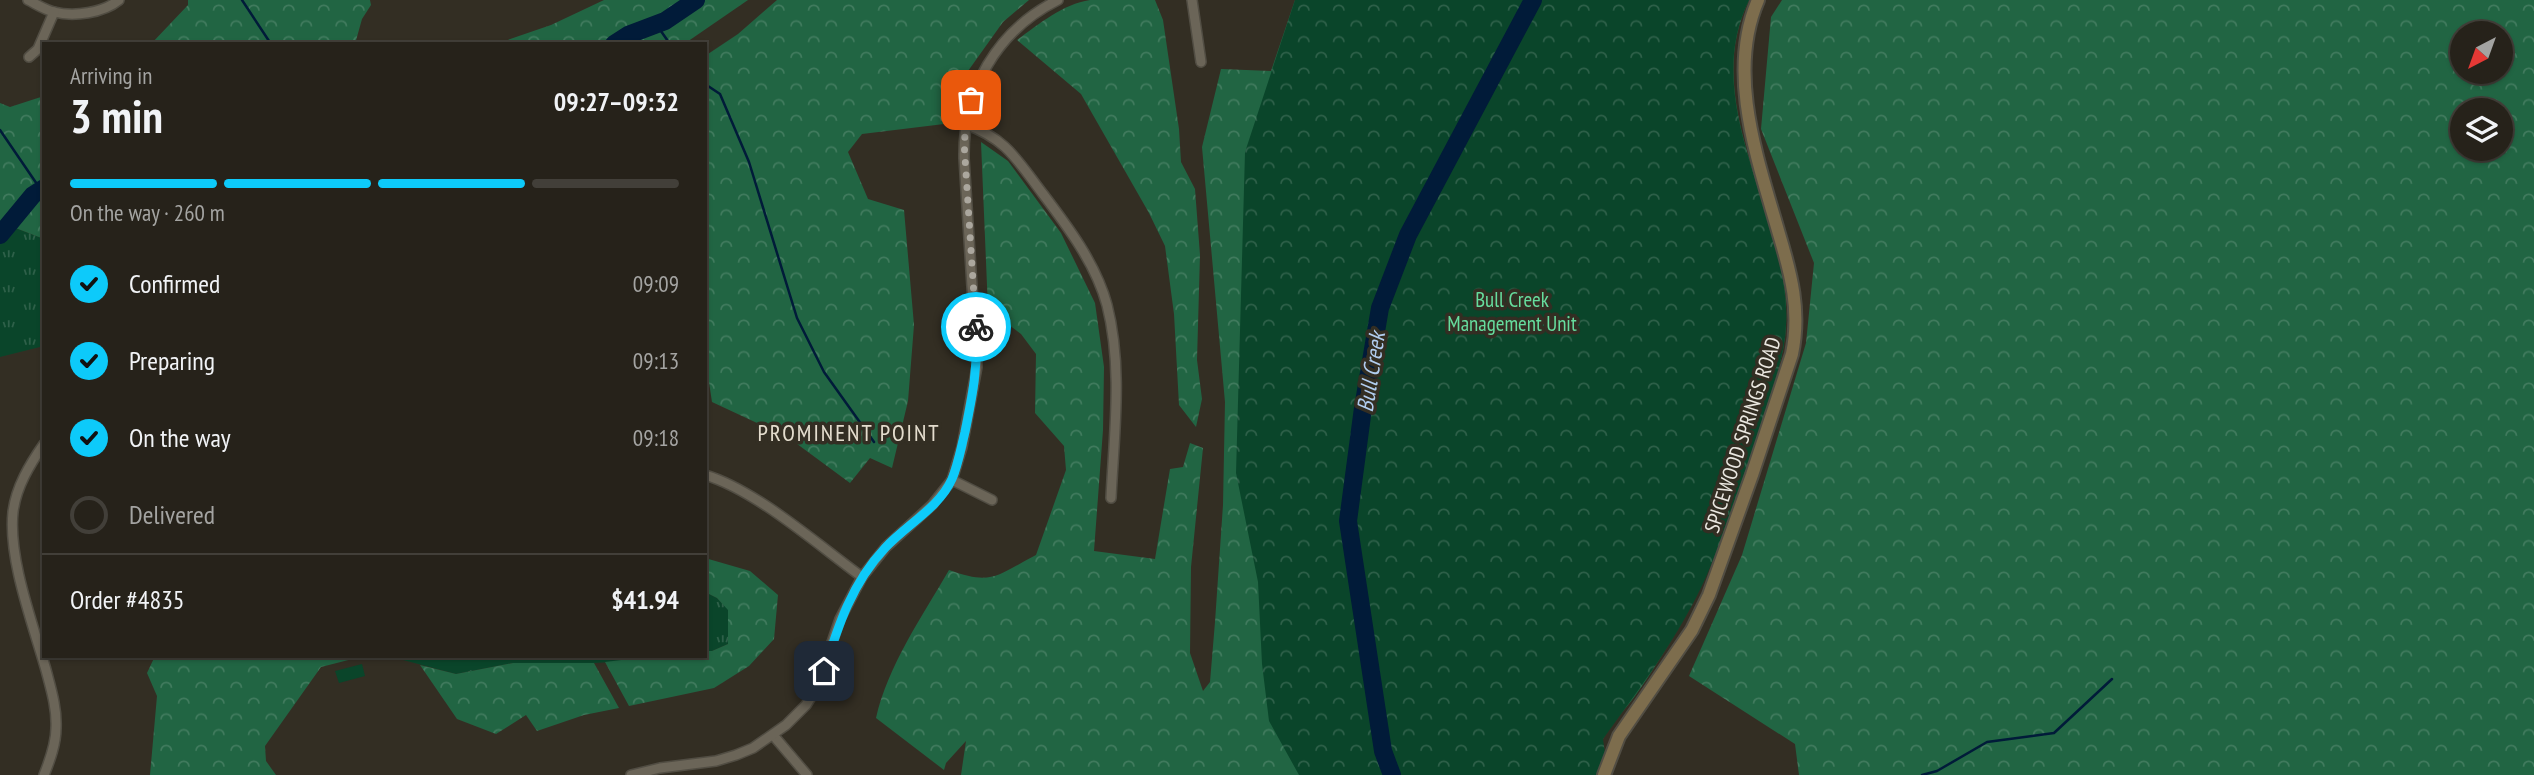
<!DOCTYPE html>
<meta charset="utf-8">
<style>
:root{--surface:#26221a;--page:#2e2a23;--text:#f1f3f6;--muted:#a4a4a2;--line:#423f39;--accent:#0dcafa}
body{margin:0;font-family:"PT Sans Narrow",sans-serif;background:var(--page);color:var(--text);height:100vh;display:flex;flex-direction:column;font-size:26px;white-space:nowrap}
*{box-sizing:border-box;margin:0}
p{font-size:23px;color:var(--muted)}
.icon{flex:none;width:38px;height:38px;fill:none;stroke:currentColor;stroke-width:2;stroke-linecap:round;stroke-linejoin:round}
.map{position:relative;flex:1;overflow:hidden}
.side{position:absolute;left:42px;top:42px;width:665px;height:616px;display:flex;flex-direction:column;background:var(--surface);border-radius:0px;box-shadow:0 2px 5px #0004,0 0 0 2px var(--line)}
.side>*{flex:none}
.needle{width:46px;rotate:221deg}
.controls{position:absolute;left:2450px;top:21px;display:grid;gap:14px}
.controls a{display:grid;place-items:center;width:63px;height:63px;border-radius:50%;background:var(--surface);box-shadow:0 2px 5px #0004,0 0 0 2px var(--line);font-size:35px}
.pin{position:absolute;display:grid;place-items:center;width:60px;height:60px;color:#fff;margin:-30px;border-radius:14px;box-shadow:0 4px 10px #0006}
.courier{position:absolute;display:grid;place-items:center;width:70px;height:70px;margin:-35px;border:5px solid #0dcafa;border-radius:50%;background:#fff;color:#222;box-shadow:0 2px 9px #0007}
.overview em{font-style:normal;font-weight:700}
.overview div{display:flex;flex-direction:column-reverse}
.overview{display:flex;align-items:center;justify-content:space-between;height:119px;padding:0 28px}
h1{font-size:46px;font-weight:700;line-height:52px}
.bar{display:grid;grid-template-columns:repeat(4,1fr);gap:10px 7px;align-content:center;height:84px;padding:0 28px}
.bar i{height:9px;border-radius:5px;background:var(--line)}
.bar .current{background:var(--accent)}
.bar p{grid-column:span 4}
.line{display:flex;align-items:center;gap:18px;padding:0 28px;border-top:2px solid var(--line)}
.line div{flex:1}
ol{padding:0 28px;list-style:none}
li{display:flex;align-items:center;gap:21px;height:77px}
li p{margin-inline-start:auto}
li .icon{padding:7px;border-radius:50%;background:var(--accent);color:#111;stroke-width:4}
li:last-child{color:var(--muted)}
li i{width:38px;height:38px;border:4px solid var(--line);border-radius:50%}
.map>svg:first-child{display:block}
.grass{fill:url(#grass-tufts)}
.forest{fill:url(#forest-crowns);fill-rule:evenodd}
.park{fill:url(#park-crowns)}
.garden{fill:#0a452a}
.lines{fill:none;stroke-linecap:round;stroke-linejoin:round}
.stream{stroke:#011b39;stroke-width:2.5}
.river{stroke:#011b39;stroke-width:18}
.minor-casing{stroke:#514d43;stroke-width:12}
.secondary-casing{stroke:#514d43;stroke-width:16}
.minor{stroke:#6b6558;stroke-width:9}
.secondary{stroke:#7d6d4d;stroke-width:12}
.done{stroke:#aba79e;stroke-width:7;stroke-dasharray:0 12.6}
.route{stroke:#0dcafa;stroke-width:9}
.labels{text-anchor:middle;stroke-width:7;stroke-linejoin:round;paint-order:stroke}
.park-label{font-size:21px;fill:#66dd9e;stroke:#332e23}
.street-label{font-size:21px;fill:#ebe8e1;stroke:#332e23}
.water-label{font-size:23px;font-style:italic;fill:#b1cdef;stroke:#332e23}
.neighbourhood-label{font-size:23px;letter-spacing:2px;fill:#e4ddce;stroke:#332e23}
</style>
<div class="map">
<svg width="2534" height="775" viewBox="0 0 2534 775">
<defs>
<pattern id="grass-tufts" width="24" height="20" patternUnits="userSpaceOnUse" patternTransform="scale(1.75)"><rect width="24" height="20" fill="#0a452a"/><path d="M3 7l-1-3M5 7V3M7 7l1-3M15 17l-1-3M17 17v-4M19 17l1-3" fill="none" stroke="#2e6049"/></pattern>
<pattern id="forest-crowns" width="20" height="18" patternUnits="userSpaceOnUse" patternTransform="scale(1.75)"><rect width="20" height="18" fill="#216543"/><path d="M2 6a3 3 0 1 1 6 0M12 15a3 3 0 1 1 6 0" fill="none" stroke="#417b5e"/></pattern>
<pattern id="park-crowns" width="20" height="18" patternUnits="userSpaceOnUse" patternTransform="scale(1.75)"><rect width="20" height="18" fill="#0a452a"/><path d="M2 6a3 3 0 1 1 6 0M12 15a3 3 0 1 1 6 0" fill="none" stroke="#2e6049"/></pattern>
</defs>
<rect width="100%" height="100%" fill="#332e23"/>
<g class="grass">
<path d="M0,222l44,17v107l-44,11z"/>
<path d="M705,592l12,6 11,11v35l-16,7h-7z"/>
<path d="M388,656h266l-25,5 -35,2h-81l-57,11z"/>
</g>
<g class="forest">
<path d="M188,0h182l1,5 -9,14 -7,25h-204l37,-39z"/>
<path d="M604,0h144l-64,44h-188l55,-19z"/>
<path d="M777,0h252l-26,22 -35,49 -24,53 -82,10 -14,18 20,47 36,11 10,115 -6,76 -16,67 -22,-10 -20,25 -61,-45 -77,-36 -7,-46v-300l33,-22z"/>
<path d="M1090,0h65l8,20 16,109 2,33 14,27 5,66 -3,105 5,39 -6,28 -17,-22 -5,-91 -9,-68 -16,-33 -68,-119 -64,-54c22,-16 46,-36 73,-40z"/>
<path d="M1295,0h454c-52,106 43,219 37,325 -1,30 -13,60 -22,88 -22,73 -47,149 -86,216 -14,23 -28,46 -43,67 -10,14 -25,28 -32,43 -4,11 -6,25 -9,36h-633l5,-34 -20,22 -2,7 -68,-52c12,-53 46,-101 73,-148 44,16 48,5 87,-15l30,-85 -2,-24 -29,-33 1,-59 -15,-20 -33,-25 -7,-167 27,19 53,72 34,70 9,64 -1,63 -9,121 61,8 15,-90 13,-2 7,-24 13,5 -12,119 -1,86 13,38 7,-9 5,-60 8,-117 2,-103 -23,-255 19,-78 50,2z"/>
<path d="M1782,0h752v775h-735l-4,-31 -106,-68 53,-121 64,-212 8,-80 -53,-134 10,-112zM2462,33h39v39h-39zM2462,110h39v39h-39z"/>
<path d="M44,96v143l-44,-17v-119l10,4z"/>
<path d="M705,558l45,13 28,24 -4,44 -25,27 -35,22 -85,18 -24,-44 49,-6h51v-5h7l16,-7v-34l-11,-12 -12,-6z"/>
<path d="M155,656h209l-43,11 -56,79 1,15 10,14h-126l7,-79 -10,-23z"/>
<path d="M513,663h81l25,45 -35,7 -47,16 -11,-16 -30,19 -39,-15 -37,-54 36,9z"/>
</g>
<path class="park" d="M1295,0h454c-52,106 42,218 37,325 -1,31 -14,63 -23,93 -17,53 -35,108 -57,159 -26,58 -66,111 -103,162l5,36h-309l-30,-54 -7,-57 -4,-82 -22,-109 9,-321z"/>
<path class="garden" d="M362,664l3,12 -26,7 -4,-12z"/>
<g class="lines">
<g class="stream">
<path d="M242,0l29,44"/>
<path d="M656,24l14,20"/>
<path d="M705,84l15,10 29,68 48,156 27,54 50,70"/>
<path d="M0,130l41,60"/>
<path d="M1922,775l15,-4 50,-29 67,-9 58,-54"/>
</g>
<g class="river">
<path d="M614,44l14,-9 37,-14 31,-21"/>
<path d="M0,235l33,-40 11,-7"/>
<path d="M1392,775l-9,-24 -35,-230 15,-113 17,-100 28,-73 125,-235"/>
</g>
<g class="minor-casing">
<g id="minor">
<path d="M28,0c8,4 17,10 26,12 20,5 49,1 65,-12"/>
<path d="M1192,0l9,62"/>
<path d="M29,57l9,-8 16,-37"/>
<path d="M965,124c42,15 52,36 78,70 25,33 53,70 64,111 16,62 7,129 4,193"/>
<path d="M44,444c-14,20 -28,43 -31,68 -5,47 20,112 33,158 5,19 11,38 10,58 0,16 -6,32 -12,47"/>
<path d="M705,475c51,15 113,70 157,102"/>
<path d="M952,480l40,20"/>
<path d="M773,735l34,40"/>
<path d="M631,775l29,-7 56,-7 20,-6 17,-7 33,-23 20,-20 10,-16 24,-70 22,-42 24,-30 46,-42 20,-25 10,-33 15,-80 -13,-209c-1,-68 32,-127 94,-158"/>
</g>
</g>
<g class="secondary-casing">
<path id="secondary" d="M1604,775l15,-39 73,-106 17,-35 43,-120 40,-121c9,-43 -1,-80 -13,-120 -21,-74 -53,-160 -21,-234"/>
</g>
<use href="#minor" class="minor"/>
<use href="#secondary" class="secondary"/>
</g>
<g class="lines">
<path class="done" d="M971,100l-7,42 12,185"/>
<path class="route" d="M824,671c14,-45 28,-88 61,-123 21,-23 54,-40 67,-69 6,-14 9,-31 13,-47 8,-39 13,-64 11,-105"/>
</g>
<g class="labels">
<g class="park-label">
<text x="1512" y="307">Bull Creek<tspan x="1512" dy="24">Management Unit</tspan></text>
</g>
<g class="street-label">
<text transform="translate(1743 435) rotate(-72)" y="7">SPICEWOOD SPRINGS ROAD</text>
</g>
<g class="water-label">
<text transform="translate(1371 372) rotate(-81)" y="8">Bull Creek</text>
</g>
<g class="neighbourhood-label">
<text x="849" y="441">PROMINENT POINT</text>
</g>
</g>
</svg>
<div class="controls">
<a><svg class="needle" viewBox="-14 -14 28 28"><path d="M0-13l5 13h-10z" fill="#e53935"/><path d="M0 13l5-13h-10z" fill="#a4a4a2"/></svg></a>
<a><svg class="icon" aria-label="layers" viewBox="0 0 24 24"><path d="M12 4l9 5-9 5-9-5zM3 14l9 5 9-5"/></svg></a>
</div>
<div class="pin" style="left:971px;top:100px;background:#ea580c"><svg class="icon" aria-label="bag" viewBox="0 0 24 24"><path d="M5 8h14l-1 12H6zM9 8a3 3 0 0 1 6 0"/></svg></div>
<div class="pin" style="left:824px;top:671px;background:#1f2937"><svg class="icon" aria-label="home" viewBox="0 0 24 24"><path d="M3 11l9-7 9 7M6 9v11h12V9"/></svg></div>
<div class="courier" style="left:976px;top:327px"><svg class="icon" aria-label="bike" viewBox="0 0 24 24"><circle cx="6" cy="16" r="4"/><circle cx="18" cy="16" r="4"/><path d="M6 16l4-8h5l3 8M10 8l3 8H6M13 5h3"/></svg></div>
<section class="side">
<div class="overview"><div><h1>3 min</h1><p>Arriving in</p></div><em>09:27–09:32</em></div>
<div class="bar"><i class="current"></i><i class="current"></i><i class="current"></i><i></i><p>On the way · 260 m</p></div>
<ol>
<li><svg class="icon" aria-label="check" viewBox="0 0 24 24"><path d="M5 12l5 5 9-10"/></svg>Confirmed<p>09:09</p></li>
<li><svg class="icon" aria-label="check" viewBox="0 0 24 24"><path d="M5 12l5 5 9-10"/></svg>Preparing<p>09:13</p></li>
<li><svg class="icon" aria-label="check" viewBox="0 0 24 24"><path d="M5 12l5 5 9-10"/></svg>On the way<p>09:18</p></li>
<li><i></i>Delivered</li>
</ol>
<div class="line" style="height:91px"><div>Order #4835</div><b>$41.94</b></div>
</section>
</div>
